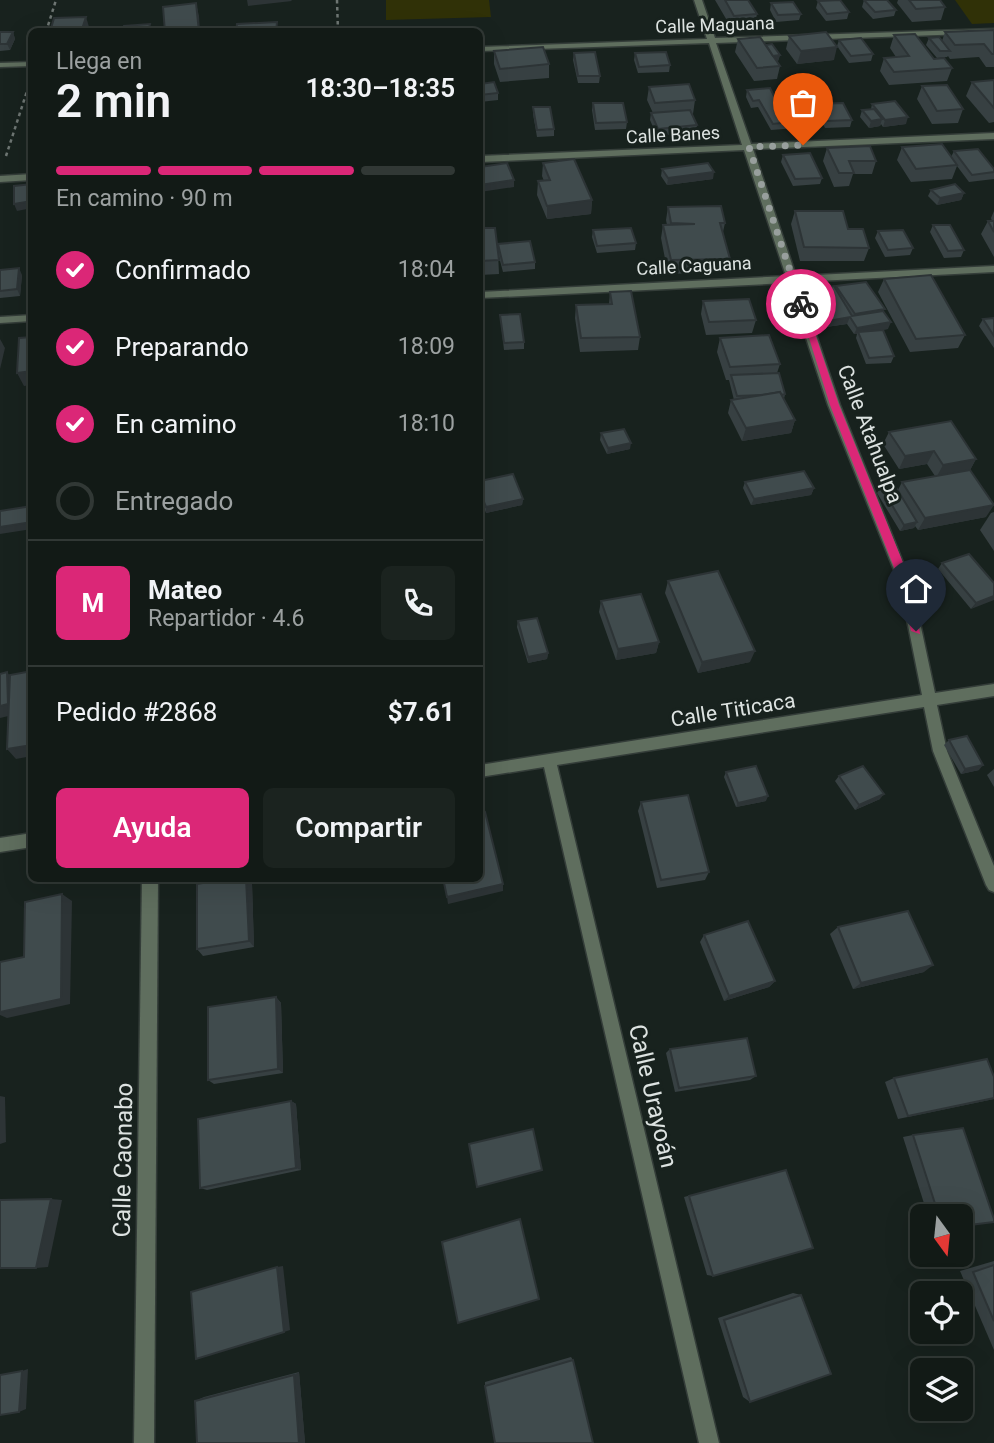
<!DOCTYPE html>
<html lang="es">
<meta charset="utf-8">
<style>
:root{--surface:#121a16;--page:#1b231f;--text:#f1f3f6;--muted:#9ca1a1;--line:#313835;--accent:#db2777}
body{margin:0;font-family:Roboto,sans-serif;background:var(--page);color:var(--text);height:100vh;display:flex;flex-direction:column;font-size:26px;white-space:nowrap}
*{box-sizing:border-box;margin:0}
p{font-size:23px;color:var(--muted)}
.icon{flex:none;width:38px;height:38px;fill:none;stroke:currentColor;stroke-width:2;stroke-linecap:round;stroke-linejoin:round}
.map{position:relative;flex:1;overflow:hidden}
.panel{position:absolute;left:28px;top:28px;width:455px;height:854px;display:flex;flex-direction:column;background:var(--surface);border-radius:10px;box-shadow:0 7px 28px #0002,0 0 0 2px var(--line)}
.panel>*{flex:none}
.needle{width:46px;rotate:165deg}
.fabs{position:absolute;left:910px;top:1204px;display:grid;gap:14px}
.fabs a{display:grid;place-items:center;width:63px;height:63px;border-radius:10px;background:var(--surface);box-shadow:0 7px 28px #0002,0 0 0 2px var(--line);font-size:35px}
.pin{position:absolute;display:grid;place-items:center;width:60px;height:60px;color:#fff;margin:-72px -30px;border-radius:50% 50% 50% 0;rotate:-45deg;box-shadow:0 0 7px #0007}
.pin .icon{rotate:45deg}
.courier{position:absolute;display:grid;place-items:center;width:70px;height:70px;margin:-35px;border:5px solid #db2777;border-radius:50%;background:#fff;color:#222;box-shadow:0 2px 9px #0007}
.overview em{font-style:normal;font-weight:600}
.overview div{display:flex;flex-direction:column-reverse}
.overview{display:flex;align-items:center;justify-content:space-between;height:119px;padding:0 28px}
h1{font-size:46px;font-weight:600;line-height:52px}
.bar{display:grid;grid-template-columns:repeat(4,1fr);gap:10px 7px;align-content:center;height:84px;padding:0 28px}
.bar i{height:9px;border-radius:5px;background:var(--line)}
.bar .current{background:var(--accent)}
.bar p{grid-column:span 4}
.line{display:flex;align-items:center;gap:18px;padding:0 28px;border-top:2px solid var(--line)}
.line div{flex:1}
.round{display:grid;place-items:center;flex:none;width:74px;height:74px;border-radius:10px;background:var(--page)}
ol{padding:0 28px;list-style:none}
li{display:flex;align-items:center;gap:21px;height:77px}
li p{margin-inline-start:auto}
li .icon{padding:7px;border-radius:50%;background:var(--accent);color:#fff;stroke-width:4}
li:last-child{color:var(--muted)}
li i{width:38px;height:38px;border:4px solid var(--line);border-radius:50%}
.primary-button{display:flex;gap:14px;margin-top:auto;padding:14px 28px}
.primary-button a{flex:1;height:80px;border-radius:10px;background:var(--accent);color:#fff;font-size:28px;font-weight:600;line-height:80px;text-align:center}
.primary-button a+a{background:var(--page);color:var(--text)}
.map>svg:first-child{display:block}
.green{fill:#303107}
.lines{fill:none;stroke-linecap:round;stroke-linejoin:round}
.street-casing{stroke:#343d39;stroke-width:3}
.path{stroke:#6e7673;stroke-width:2.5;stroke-dasharray:3.5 3.5;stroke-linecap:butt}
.street{fill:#5f6e5e;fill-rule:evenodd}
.wall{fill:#374042}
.shaded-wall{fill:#2d3436}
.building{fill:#404b4d;stroke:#2d3436;stroke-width:2}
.route{fill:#db2777}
.done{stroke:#989f9d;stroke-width:7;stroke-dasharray:0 12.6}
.labels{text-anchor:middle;stroke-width:6;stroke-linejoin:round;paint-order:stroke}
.far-street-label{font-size:18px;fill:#dde3e1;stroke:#18221e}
.street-label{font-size:21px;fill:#dde3e1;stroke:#18221e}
.near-street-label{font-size:24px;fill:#dde3e1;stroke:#18221e}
</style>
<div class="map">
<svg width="994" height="1443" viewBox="0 0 994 1443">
<rect width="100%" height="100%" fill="#18221e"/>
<g class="green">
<path d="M386,0h103l2,17 -105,3z"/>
<path d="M955,0h39v23l-22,1z"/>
</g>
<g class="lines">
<g class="street-casing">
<g id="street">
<path d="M694,0h8l13,38 279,-9v4l-278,10 35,101 243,-11v6l-241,10 43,127 198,-10v6l-196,10 42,123 72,180 23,108 59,-9v12l-57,9 10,46 47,115v26l-5,-2 -3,-5 -53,-134 -9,-44 -367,58 162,678h-20l-155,-676 -64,10v-12l442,-70 -22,-110 -72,-180 -40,-122 -308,15v-6l306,-16 -42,-126 -264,12v-6l262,-11 -33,-102 -229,8v-4l227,-8z"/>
<path d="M32,62v4l-32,1v-4z"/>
<path d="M32,174v6l-32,2v-6z"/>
<path d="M32,315v6l-32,2v-6z"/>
<path d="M32,833v14l-32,5v-14z"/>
<path d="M142,878h16l-4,565h-20z"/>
</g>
</g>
<g class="path">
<path d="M337,0l1,32"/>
<path d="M46,32l10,-32"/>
<path d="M6,156l23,-71"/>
</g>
<use href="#street" class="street"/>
</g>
<g class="wall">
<path d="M715,0h33l9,14 -3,13 -22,2z"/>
<path d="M864,0l32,10 -2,6 -21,3 -11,-12z"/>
<path d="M898,0h42l5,7 -4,13 -29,2 -15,-19z"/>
<path d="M818,1l31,11 -2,7 -21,2 -10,-13z"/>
<path d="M771,3l30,11 -2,6 -23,2 -6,-12z"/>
<path d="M994,30v37h-8l-7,-10 -29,2 -2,-3 -1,1 -10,1 -11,-13 3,-7 13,3 3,-9z"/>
<path d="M0,32h13l2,7 -5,11 -10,1z"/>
<path d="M894,35l58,33 -5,13 -58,4 -9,-14 4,-13 12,-1 -6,-9z"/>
<path d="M789,36l45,24 -37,4 -11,-15z"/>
<path d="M738,39l28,6 14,10 -2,6 -1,1 3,4 -3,13 -23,2 -19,-29z"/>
<path d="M839,40l34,14 -2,7 -22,2 -12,-17z"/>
<path d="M494,51l55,13v14l-49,4 -6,-18z"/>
<path d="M574,53l26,23 -1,7h-21l-5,-23z"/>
<path d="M635,53l35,12 -1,7 -31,1 -4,-13z"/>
<path d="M994,80v42l-5,1 -23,-27 6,-14z"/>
<path d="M480,84l18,9v7l-18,2z"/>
<path d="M922,86l41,23 -5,14 -26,1 -15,-25z"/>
<path d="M649,87l46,13 -2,14h-1l5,11 -1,7 -39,4 -7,-16 1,-7h2l-6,-13z"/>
<path d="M747,90l29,10 22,21 -2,7 -25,2 -13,-23 -7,1 -5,-11z"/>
<path d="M593,103l34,19 -1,7 -31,1 -3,-20z"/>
<path d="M818,104l34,16 -2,7 -25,1 -9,-17z"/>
<path d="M872,104l34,20 -23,3 -2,-3 -1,2 -11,2 -9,-11 2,-7 9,-1z"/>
<path d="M533,107l21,22v7l-17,1 -4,-23z"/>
<path d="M902,147l49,10 3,-6 40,18v10l-25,3 -12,-16 -5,13 -41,3 -14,-22z"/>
<path d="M827,148l49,13 -4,13h-19l-4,12 -15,1 -11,-26z"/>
<path d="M783,155l39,23 -2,6 -27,2 -12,-24z"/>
<path d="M543,163l49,37 -1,14 -44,5 -10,-24 1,-14h6l-2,-5z"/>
<path d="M662,169l51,10 -46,6 -6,-9z"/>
<path d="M931,190l33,3 -3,7 -24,5 -9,-9z"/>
<path d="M668,207l57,16 -2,9 7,27 -3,13 -59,2 -7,-36 2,-13h4l-1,-5z"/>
<path d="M795,211l53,18 21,19 -5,13h-64l-9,-37z"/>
<path d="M994,211v46l-13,-23 7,-13h4l-1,-3z"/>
<path d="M933,225l31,25 -3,7 -17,1 -14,-26z"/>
<path d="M480,228l18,21v-5l37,18v7l-32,3 -5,-19 1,21 -19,1z"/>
<path d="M593,230l43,13 -1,7 -38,3 -5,-16z"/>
<path d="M878,231l35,17 -3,7 -25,2 -10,-19z"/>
<path d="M0,270l22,5 -2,21 -20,2z"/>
<path d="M884,279l81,56 -7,13 -48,4 -32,-60z"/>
<path d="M836,286l48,26 4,17 -8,1 14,26 -3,7 -25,1 -10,-26 1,-4h-3l-7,-10 -21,3 -19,-30 2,-7 26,-1z"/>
<path d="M610,292l30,45 -2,13 -58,2 -5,-34 1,-13 33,-1z"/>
<path d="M703,301l53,19 -4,13 -46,2 -5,-21z"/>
<path d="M500,315l24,27v7l-20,1z"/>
<path d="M994,318v30l-15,-22 4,-7z"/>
<path d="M720,338l60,26 -3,9 8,21 -1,5 11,21 -4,13 -49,8 -14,-28 3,-13h3l-5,-20h-3l-9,-28z"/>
<path d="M889,432l87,27 -6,11 16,47 -68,13 -3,-4 -1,2 -14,3 -23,-38 4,-6 17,3 4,-8 33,-6 -8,-12 -28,5 -16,-25z"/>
<path d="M601,433l29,16 -23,5 -7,-14z"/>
<path d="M480,481l43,18 -1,6 -36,8 -6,-16z"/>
<path d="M745,482l69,6 -3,7 -60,10 -8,-17z"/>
<path d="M994,512v39l-14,-21 11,-17z"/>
<path d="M942,563l52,20 -23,26 -33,-40z"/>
<path d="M668,581l82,81 -52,11 -33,-80z"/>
<path d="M601,601l58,41 -3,11 -40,7 -17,-48z"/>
<path d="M518,621l30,32 -1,6 -19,4 -11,-36z"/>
<path d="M949,740l30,30 -18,4 -17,-29z"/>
<path d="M994,769v18l-7,-12z"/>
<path d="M726,772l40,29 -30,6 -12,-30z"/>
<path d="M839,776l41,23 -25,11 -20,-29z"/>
<path d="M641,802l68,70 -4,8 -48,8 -19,-77z"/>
<path d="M252,884l2,63 -51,9 -6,-7z"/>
<path d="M838,927l86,45 -71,17 -23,-55z"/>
<path d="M704,935l71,46 -6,6 -45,14 -24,-59z"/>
<path d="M276,997l5,6 2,70 -69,11 -6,-4z"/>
<path d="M670,1049l86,27 -6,4 -75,12 -9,-39z"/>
<path d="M994,1077v22l-96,20 -13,-37 9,-4z"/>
<path d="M291,1101l5,3 5,66 -94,20 -7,-2z"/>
<path d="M913,1135l48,81h-33l-25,-79z"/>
<path d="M786,1170l-73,106 -6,-1 -23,-78z"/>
<path d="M994,1261v89l-34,-79z"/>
<path d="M793,1293l8,2 -51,107 -7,-5 -25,-79z"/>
<path d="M571,1357l2,3 -88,26v-4z"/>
<path d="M299,1372l6,71h-108l-2,-42 9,-4z"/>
</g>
<g class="shaded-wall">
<path d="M247,0h44l1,1 -44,5z"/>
<path d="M196,3l3,13 1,16h-1z"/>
<path d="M86,17l4,13v2h-9z"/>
<path d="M13,32l2,7 -5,11 -3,-6z"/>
<path d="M837,47l-3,13 -37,4 4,-13z"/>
<path d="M780,55l-2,6 -8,1 2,-6z"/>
<path d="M908,117l-2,7 -23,3 2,-7z"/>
<path d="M882,119l-2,7 -11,2 2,-7z"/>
<path d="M714,172l-1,7 -46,6 1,-7z"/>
<path d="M514,180v7l-34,5v-7z"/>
<path d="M964,193l-3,7 -24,5 3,-7z"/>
<path d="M592,200l-1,14 -44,5v-13z"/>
<path d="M32,201v7l-15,3 -3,-7z"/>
<path d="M19,268l3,7 -2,21 -3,-7z"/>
<path d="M850,317l-3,7 -21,3 2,-6z"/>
<path d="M891,322l-3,7 -29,5 -1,-2 -1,2h-3l3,-6z"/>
<path d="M0,339l5,9 -5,21z"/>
<path d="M32,371v14l-8,1 -7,-13z"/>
<path d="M795,420l-4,13 -49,8 4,-13z"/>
<path d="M631,443l-1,6 -23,5 1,-6z"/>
<path d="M934,451l-7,13 -28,5 6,-13z"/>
<path d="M976,459l-7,13 -33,6 7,-13z"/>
<path d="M814,488l-3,7 -60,10 3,-6z"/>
<path d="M523,499l-1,6 -36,8v-6z"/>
<path d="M994,505l-8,12 -68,13 7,-12z"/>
<path d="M32,522v7l-32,5v-7z"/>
<path d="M917,522l-3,6 -14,3 4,-6z"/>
<path d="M994,596v4l-23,9 5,-6z"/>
<path d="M659,642l-3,11 -40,7 2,-11z"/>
<path d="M755,651l-5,11 -52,11 4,-11z"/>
<path d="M548,653l-1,6 -19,4v-6z"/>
<path d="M484,667v11l-4,1v-11z"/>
<path d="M7,672l9,11 1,31 -17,4v-12z"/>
<path d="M32,745v11l-16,3 -9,-10z"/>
<path d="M983,765l-4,5 -18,4 4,-5z"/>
<path d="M884,794l-4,5 -25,11 4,-5z"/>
<path d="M768,796l-2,5 -30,6 2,-4z"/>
<path d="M246,878h2l4,6 2,63 -5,-6z"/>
<path d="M503,884v7l-55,13 -1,-7z"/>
<path d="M62,894l10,7 -2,103 -63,14 -7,-3v-3z"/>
<path d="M933,965l-9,7 -71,17 8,-6z"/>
<path d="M775,981l-6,6 -45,14 5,-5z"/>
<path d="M276,997l5,6 2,70 -5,-4z"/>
<path d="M0,1096l5,1 1,45 -6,2z"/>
<path d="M291,1101l5,3 5,66 -5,-2z"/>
<path d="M51,1199l11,1 -14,67 -12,1z"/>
<path d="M283,1266l7,64 -6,2 -7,-65z"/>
<path d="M28,1369l-2,40 -7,3 3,-41z"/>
<path d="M299,1372l6,71h-6l-5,-68z"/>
</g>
<g class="building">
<path d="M725,0h23l9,14 -23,2z"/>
<path d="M840,0l9,12 -22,2 -9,-13z"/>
<path d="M864,0h23l9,10 -21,2z"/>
<path d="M909,0h31l5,7 -29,2z"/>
<path d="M793,2l8,12 -23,1 -7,-12z"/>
<path d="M196,3l3,29h-34l-2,-25z"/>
<path d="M86,17l-5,15h-31l4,-14z"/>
<path d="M277,22l-1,10h-40l1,-8z"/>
<path d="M150,24l-2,8h-25l1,-6z"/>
<path d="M994,30v24h-2l-8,-10 -29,1 -10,-13z"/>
<path d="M0,32h13l-6,12h-7z"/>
<path d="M826,32l11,15 -36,4 -12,-15z"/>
<path d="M915,34l19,25 10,-1 8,10 -58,4 -10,-14 25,-2 -15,-21z"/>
<path d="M760,37l20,29 -23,2 -19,-29z"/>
<path d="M939,37l11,14h-10l-11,-13z"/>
<path d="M861,38l12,16 -22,2 -12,-16z"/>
<path d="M772,44l8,11 -7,1 -7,-11z"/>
<path d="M543,47l6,17 -49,5 -6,-18z"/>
<path d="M595,52l5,24h-22l-4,-23z"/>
<path d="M666,52l4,13 -31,2 -4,-14z"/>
<path d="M994,80v28l-22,-26z"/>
<path d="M494,82l4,11 -18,2v-11z"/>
<path d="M689,84l6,16 -40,3 -6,-16z"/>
<path d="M947,85l16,24 -26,2 -15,-25z"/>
<path d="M770,88l6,12 9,-1 13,22 -25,3 -14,-24 -6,1 -6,-11z"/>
<path d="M895,101l13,16 -23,3 -13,-16z"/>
<path d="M593,103h30l4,19 -31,1z"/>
<path d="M843,103l9,17 -25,1 -9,-17z"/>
<path d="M533,107h17l4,22 -17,1z"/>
<path d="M874,109l8,10 -11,2 -9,-11z"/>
<path d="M690,110l7,15 -39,4 -7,-16z"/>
<path d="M942,144l15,21 -41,4 -14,-22z"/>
<path d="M870,146l6,15h-27l5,12h-15l-12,-25z"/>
<path d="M978,149l16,20v3l-22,3 -18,-24z"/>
<path d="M810,153l12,25 -27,1 -12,-24z"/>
<path d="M574,159l18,41 -45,6 -9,-25 12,-1 -7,-17z"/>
<path d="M507,163l7,17 -34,5v-18z"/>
<path d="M708,163l6,9 -46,6 -6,-9z"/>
<path d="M32,184v17l-18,3v-18z"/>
<path d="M955,184l9,9 -24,5 -9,-8z"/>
<path d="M721,206l4,17h-5l10,36 -59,1 -8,-35 32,-1 -24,-1 -3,-16z"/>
<path d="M795,211h48l5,18h15l6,19 -65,-1z"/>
<path d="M988,221h6v11z"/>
<path d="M933,225h17l14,25 -16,1z"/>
<path d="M480,228h15l4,32 -19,1z"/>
<path d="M631,228l5,15 -39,3 -4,-16z"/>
<path d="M903,230l10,18 -25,2 -10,-19z"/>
<path d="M530,241l5,21 -32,3 -5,-21z"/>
<path d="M19,268l-2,21 -17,2v-21z"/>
<path d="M931,275l34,60 -49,4 -32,-60z"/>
<path d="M866,282l19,27 -30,5 -19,-28z"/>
<path d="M834,286l18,30 31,-5 8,11 -34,6 -7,-11 -22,4 -19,-31z"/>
<path d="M631,291l9,46 -59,1 -5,-33 36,-1 -2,-12z"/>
<path d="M749,299l7,21 -47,2 -6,-21z"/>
<path d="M520,314l4,28 -20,1 -4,-28z"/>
<path d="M994,318v18l-11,-17z"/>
<path d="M883,330l11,26 -25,2 -11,-26z"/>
<path d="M769,335l11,29 -50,3 -10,-29z"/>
<path d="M32,337v34l-15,2 2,-35z"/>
<path d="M779,373l6,21 -4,1 -1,-3 -18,3 -25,1 -6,-21z"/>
<path d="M780,392l15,28 -49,8 -15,-28z"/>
<path d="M951,421l25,38 -33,6 -9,-14 -29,5 -16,-24z"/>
<path d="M624,429l7,14 -23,5 -7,-15z"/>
<path d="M970,470l24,35 -69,13 -23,-36z"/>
<path d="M804,471l10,17 -60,11 -9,-17z"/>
<path d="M513,474l10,25 -37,8 -6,-16v-10z"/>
<path d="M894,484l23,38 -13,3 -23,-38z"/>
<path d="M32,506v16l-32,5v-16z"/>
<path d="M969,554l25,29v13l-18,7 -34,-40z"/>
<path d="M718,571l37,80 -53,11 -34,-81z"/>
<path d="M641,594l18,48 -41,7 -17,-48z"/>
<path d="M537,618l11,35 -20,4 -10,-36z"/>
<path d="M480,651l4,16 -4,1z"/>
<path d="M32,671v74l-25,4 3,-74z"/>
<path d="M7,672l1,32 -8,2v-32z"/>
<path d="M967,736l16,29 -18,4 -16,-29z"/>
<path d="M756,766l12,30 -30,7 -12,-31z"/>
<path d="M863,766l21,28 -25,11 -20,-29z"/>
<path d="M688,795l21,77 -48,8 -20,-78z"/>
<path d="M485,812l18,72 -56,13 -4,-19h37v-65z"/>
<path d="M232,878h14l3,63 -52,8v-65z"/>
<path d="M62,894l-1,105 -61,13v-50l24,-5 1,-55z"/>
<path d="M908,911l25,54 -72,18 -23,-56z"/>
<path d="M748,921l27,60 -46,15 -25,-61z"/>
<path d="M276,997l2,72 -70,11v-73z"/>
<path d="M747,1038l9,38 -77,12 -9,-39z"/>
<path d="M987,1059l7,18v21l-86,18 -14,-38z"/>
<path d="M291,1101l5,67 -96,20 -2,-69z"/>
<path d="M963,1128l31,91v3l-33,4v-10h-22l-26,-81z"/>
<path d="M533,1129l9,41 -65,17 -8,-43z"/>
<path d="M786,1170l27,78 -100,28 -24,-80z"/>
<path d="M51,1199l-15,69h-36v-68z"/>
<path d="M520,1219l19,80 -81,24 -16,-81z"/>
<path d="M994,1265v56l-21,-49z"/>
<path d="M277,1267l7,65 -88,27 -5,-67z"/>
<path d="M801,1295l30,79 -81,28 -26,-82z"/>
<path d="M573,1360l20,83h-98l-10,-57z"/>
<path d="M22,1371l-3,41 -19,3v-40z"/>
<path d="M294,1375l5,68h-102l-2,-42z"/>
</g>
<path class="route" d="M798,303l7,1 34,101 73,180 8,49 -9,-3 -10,-46 -71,-180z"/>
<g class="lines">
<path class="done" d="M801,304l-52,-157 54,-2"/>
</g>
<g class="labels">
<g class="far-street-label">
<text transform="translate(715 25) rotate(-2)" y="6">Calle Maguana</text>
<text transform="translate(673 135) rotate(-3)" y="6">Calle Banes</text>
<text transform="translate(694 266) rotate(-3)" y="6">Calle Caguana</text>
</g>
<g class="street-label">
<text transform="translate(870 434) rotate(69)" y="7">Calle Atahualpa</text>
<text transform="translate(733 710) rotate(-9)" y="7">Calle Titicaca</text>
</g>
<g class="near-street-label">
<text transform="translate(653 1096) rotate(77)" y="8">Calle Urayoán</text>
<text transform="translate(123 1160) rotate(-89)" y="8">Calle Caonabo</text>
</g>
</g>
</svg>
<div class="fabs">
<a><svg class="needle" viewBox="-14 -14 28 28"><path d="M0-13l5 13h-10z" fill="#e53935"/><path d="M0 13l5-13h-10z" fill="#9ca1a1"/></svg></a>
<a><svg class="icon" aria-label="locate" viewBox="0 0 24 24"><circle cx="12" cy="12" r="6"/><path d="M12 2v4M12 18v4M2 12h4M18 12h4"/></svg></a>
<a><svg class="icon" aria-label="layers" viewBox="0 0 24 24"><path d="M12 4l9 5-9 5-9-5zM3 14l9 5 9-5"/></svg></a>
</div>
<div class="pin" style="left:803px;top:145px;background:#ea580c"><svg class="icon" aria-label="bag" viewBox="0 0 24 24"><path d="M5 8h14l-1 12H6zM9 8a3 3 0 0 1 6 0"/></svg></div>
<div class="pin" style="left:916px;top:631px;background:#1f2937"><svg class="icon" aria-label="home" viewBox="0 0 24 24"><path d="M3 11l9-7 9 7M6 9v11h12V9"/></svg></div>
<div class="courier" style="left:801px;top:304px"><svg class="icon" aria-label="bike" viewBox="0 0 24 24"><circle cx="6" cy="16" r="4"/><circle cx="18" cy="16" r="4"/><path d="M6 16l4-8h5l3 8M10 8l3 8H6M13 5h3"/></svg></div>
<section class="panel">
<div class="overview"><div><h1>2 min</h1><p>Llega en</p></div><em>18:30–18:35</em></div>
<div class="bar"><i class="current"></i><i class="current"></i><i class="current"></i><i></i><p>En camino · 90 m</p></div>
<ol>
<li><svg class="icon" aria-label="check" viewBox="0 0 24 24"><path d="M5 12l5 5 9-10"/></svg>Confirmado<p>18:04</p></li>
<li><svg class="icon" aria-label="check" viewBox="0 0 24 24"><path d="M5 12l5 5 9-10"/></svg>Preparando<p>18:09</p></li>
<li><svg class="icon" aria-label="check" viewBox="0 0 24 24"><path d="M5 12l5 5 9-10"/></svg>En camino<p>18:10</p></li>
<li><i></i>Entregado</li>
</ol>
<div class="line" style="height:126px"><b class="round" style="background:var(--accent);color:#fff">M</b><div><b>Mateo</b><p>Repartidor · 4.6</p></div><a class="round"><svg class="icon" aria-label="phone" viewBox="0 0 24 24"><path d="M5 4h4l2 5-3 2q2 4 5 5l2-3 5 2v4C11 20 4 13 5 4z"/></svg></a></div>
<div class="line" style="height:91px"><div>Pedido #2868</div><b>$7.61</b></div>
<div class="primary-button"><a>Ayuda</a><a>Compartir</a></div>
</section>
</div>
